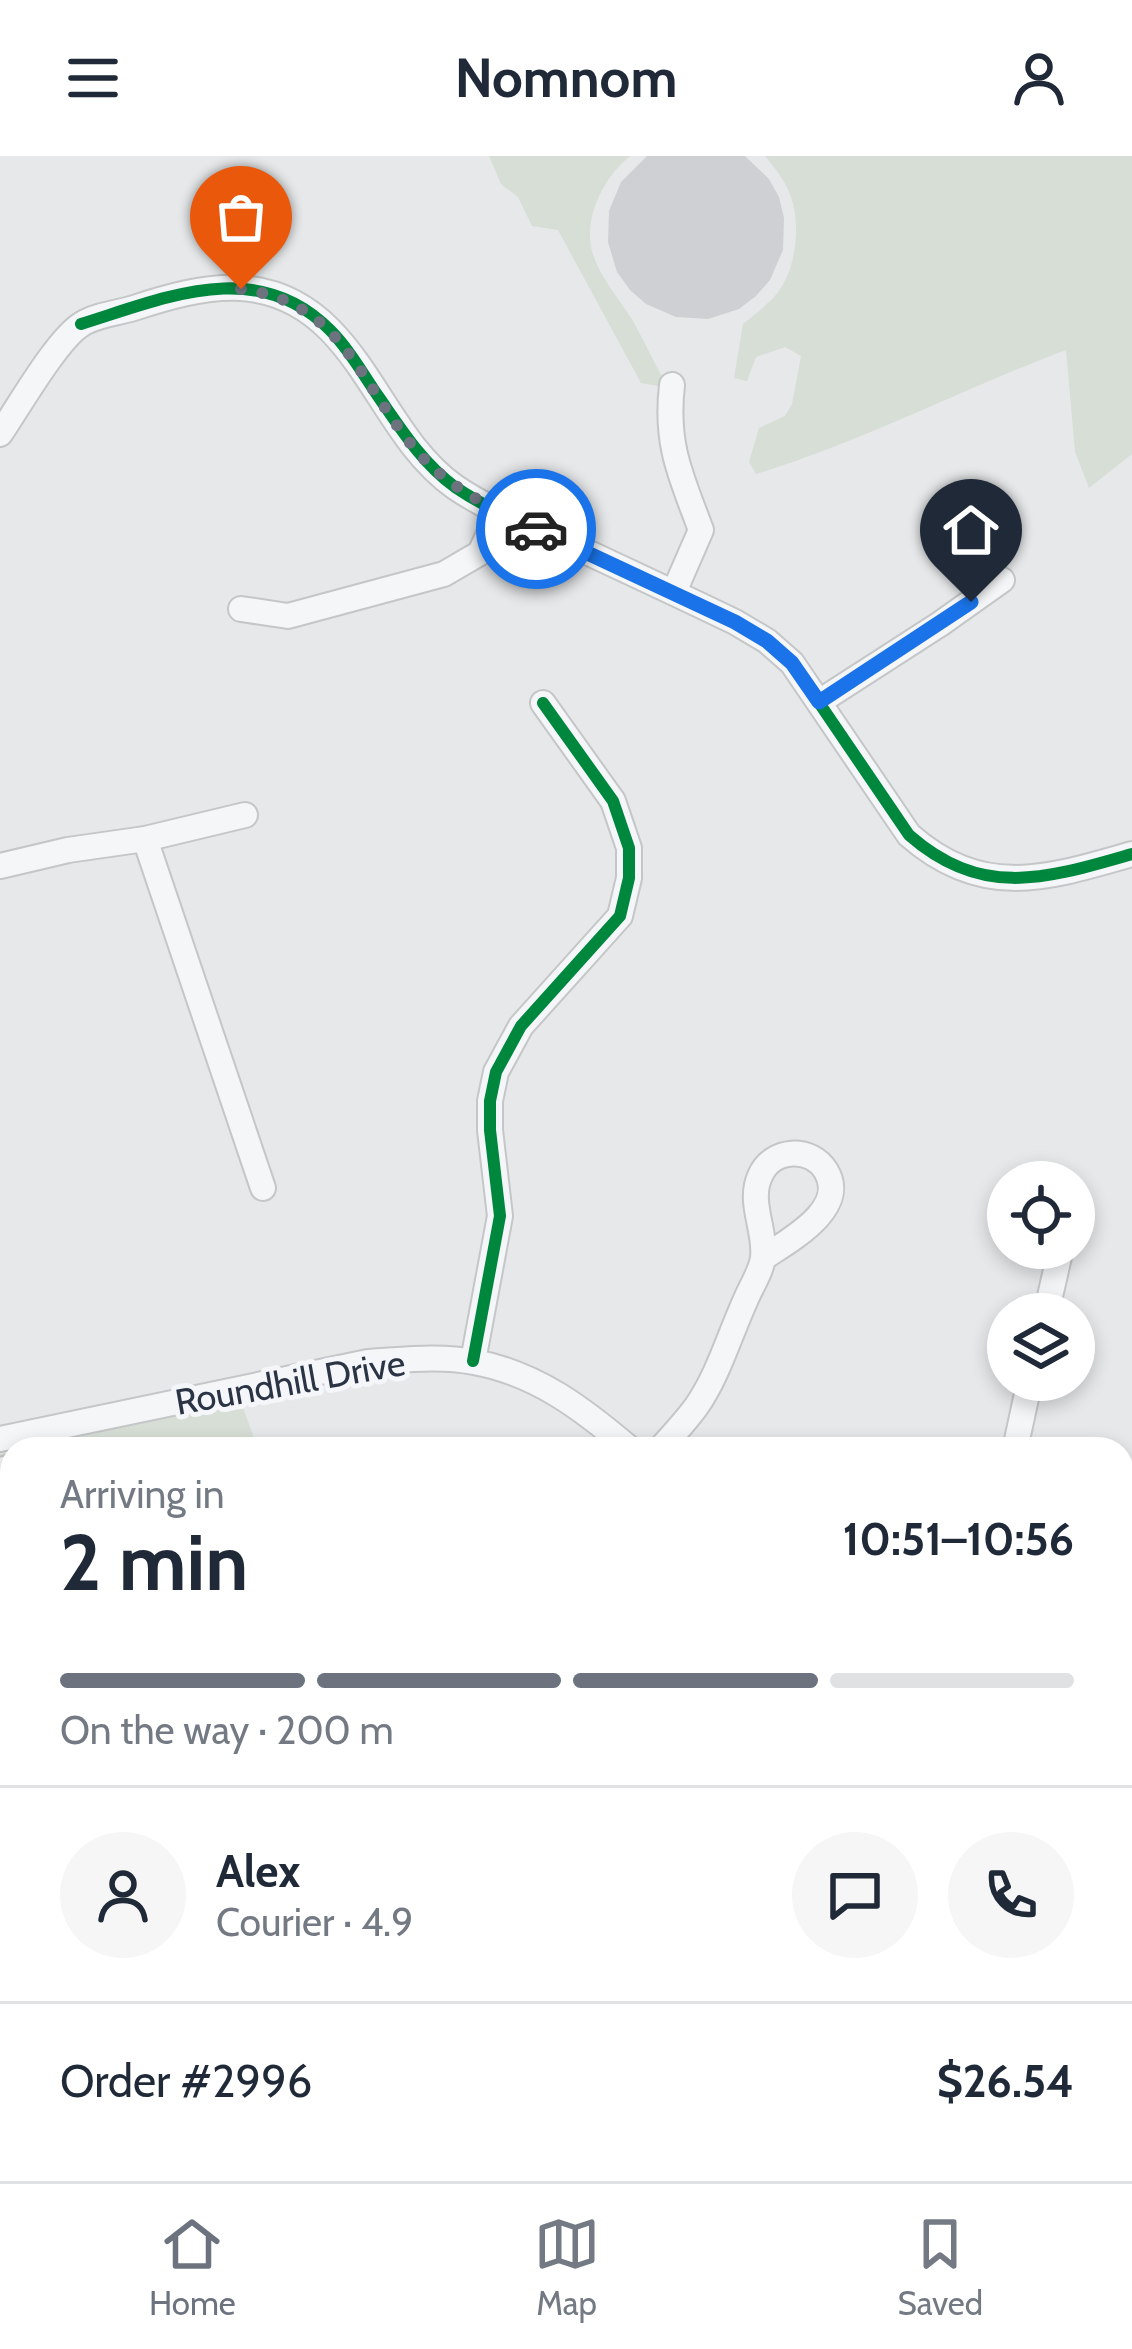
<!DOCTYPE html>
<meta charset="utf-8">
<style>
:root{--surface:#fff;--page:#f6f6f7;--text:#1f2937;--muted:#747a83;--line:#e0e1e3;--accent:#6c737f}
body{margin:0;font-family:Cabin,sans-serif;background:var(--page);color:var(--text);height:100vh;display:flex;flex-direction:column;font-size:45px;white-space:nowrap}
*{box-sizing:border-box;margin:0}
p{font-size:39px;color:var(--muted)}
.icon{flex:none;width:66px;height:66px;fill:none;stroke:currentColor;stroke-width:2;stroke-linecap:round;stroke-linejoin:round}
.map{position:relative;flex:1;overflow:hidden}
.details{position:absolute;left:0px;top:1281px;width:1134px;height:744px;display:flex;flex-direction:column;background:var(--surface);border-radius:36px 36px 0 0;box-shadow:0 6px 18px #0003}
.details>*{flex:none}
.controls{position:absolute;left:987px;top:1005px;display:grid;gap:24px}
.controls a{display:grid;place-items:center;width:108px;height:108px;border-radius:50%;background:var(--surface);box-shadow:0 6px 18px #0003;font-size:60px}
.pin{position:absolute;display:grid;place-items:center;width:102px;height:102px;color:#fff;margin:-123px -51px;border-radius:50% 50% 50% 0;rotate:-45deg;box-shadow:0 0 12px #0007}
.pin .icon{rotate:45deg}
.courier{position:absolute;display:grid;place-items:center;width:120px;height:120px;margin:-60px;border:9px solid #1a73e8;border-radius:50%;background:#fff;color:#222;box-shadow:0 3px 15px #0007}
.overview em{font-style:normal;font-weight:800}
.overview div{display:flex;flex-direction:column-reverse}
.overview{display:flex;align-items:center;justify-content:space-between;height:204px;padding:0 60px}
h1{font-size:78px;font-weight:800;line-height:90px}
.bar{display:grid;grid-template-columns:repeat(4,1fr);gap:18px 12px;align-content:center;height:144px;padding:0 60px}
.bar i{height:15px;border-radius:9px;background:var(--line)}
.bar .current{background:var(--accent)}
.bar p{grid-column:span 4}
.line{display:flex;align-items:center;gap:30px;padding:0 60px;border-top:3px solid var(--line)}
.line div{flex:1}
.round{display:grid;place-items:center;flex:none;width:126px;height:126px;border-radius:63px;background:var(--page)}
header{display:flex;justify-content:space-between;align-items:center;height:156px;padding:0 60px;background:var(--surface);font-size:54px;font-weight:800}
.tabs{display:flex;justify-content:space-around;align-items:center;height:168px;border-top:3px solid var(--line);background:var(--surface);font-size:33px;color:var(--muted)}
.tabs a{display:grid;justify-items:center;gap:6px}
.tabs .current{color:var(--accent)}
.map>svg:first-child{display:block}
.green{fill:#d6ded6}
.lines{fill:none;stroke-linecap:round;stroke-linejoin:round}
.stream{stroke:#b4c4d5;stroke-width:4.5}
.building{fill:#ced0d3}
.minor-casing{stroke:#c4c6c8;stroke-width:28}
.path{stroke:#c5c6ca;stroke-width:3;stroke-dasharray:9 9;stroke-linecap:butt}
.minor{stroke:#f5f6f7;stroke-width:24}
.cycleway-casing{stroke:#f4f6f9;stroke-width:20}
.cycleway{stroke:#00873e;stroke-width:12}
.done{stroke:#6c737f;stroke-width:12;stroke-dasharray:0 21.6}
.route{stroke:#1a73e8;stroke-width:15}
.labels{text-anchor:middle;stroke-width:10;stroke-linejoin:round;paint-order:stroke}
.street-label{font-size:36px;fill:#2b3445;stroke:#f4f6f9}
</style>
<header><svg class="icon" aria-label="menu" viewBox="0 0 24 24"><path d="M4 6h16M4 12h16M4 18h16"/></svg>Nomnom<svg class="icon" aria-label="person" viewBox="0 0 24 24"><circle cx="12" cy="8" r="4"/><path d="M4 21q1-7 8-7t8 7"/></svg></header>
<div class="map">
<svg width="1132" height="2025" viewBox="0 0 1132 2025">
<rect width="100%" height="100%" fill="#e6e8ea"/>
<g class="green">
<path d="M489,0h141c-25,20 -45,58 -39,91 6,28 28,51 42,74 12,22 23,45 35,67l-27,-5 -83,-153 -26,-4 -14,-29 -17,-13z"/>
<path d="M765,0h367v298l-43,34 -14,-36 -9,-102c-104,39 -203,91 -310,124l-7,-12 10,-34 26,-12 7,-12 9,-48 -16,-9 -29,10 -9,24 -13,-3 9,-54c12,-10 26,-20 36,-33 17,-24 22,-66 12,-94 -5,-15 -16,-29 -26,-41z"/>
<path d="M241,1246l17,47h-235l31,-7z"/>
<path d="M12,1295v148l-12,-2v-143z"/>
<path d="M812,2013h192l-13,4 -3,8h-171z"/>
</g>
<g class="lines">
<path class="stream" d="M1122,1893l10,-3"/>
</g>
<path class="building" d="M647,0h98l24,23 10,18 5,21 -1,32 -13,30 -14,16 -17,13 -31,10 -32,-2 -30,-13 -16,-14 -13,-18 -9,-30 1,-31 12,-29z"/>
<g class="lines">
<g class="minor-casing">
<g id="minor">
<path d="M672,229c-7,60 9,91 29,145l-27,62"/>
<path d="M0,278c18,-26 57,-95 82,-110 14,-9 36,-11 52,-16 70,-23 137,-38 196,22 47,48 69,117 125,157 32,22 70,37 106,53 58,27 116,54 174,82l32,19 25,22 117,172c74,65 139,43 223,19"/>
<path d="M241,453l47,7 156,-42 36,-21 19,-41"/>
<path d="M819,546l121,-78 62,-44"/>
<path d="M145,683l118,349"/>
<path d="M0,710l68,-16 77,-11 100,-24"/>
<path d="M1046,1158l15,-66"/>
<path d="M473,1205l27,-145 -10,-86v-29l6,-29 25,-46 99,-110 9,-38v-30l-16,-47 -70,-98"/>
<path d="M0,1283l368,-77c35,-2 71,-7 106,0 62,11 109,47 156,87"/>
<path d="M660,1293c12,-13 25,-27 36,-42 22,-31 34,-73 50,-108 5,-12 16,-29 17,-42 3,-27 -15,-55 -3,-81 12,-28 51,-30 66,-5 23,38 -38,70 -63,87"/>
<path d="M1015,1293l15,-69"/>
<path d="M0,1314l12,-3"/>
<path d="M0,1586l12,-4"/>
<path d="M1122,1604l10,-58"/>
<path d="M0,1927l12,14"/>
<path d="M81,2013l15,12"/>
<path d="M335,2025l3,-12"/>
<path d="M737,2025l16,-12"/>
<path d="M871,2025l8,-12"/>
<path d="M1057,2025l1,-12"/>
</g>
</g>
<path class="path" d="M1122,1693l10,-46"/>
<use href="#minor" class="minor"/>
<g class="cycleway-casing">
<g id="cycleway">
<path d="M81,168c84,-26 176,-68 249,6 19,19 33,44 48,66 23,33 44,67 77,91 32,22 70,37 106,53 58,27 116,54 174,82l32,19 25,22 117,172c74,65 139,43 223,19"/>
<path d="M473,1205l27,-145 -10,-86v-29l6,-29 25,-46 99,-110 9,-38v-30l-16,-47 -70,-98"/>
</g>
</g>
<use href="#cycleway" class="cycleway"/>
</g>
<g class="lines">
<path class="done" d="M241,133c107,13 121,105 184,171 31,32 72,50 111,69"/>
<path class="route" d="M536,373l199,93 32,19 25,22 27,39 152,-100"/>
</g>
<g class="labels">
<g class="street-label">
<text transform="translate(290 1226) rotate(-10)" y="13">Roundhill Drive</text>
</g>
</g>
</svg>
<div class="controls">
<a><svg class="icon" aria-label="locate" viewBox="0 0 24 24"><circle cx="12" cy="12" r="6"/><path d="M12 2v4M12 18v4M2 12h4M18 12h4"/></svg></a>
<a><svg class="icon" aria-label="layers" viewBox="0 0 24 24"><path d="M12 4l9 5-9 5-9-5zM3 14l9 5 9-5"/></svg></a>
</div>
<div class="pin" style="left:241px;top:133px;background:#ea580c"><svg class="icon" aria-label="bag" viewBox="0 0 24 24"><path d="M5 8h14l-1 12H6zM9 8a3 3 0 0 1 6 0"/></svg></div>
<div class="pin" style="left:971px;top:446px;background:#1f2937"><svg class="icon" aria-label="home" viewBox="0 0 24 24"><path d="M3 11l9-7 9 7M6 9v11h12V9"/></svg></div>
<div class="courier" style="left:536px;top:373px"><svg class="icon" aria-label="car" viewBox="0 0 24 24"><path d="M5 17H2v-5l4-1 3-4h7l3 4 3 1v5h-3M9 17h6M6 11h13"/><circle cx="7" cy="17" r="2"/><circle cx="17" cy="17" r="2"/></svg></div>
<section class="details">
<div class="overview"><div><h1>2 min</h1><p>Arriving in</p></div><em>10:51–10:56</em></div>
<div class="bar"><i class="current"></i><i class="current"></i><i class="current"></i><i></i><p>On the way · 200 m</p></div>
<div class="line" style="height:216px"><a class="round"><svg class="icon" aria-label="person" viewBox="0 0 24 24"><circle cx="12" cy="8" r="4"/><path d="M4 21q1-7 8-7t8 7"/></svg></a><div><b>Alex</b><p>Courier · 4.9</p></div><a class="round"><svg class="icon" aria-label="chat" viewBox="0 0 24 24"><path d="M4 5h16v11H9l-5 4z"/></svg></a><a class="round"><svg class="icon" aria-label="phone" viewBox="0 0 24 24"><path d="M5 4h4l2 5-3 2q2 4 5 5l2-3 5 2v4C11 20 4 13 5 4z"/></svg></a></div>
<div class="line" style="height:156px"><div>Order #2996</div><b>$26.54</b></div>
</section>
</div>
<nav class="tabs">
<a class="current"><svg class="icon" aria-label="home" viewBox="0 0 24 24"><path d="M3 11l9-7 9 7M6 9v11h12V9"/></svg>Home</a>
<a><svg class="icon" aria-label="map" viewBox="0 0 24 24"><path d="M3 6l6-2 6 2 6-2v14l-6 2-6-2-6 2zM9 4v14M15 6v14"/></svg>Map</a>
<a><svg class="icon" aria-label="saved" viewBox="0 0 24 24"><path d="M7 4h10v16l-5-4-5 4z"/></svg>Saved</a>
</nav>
